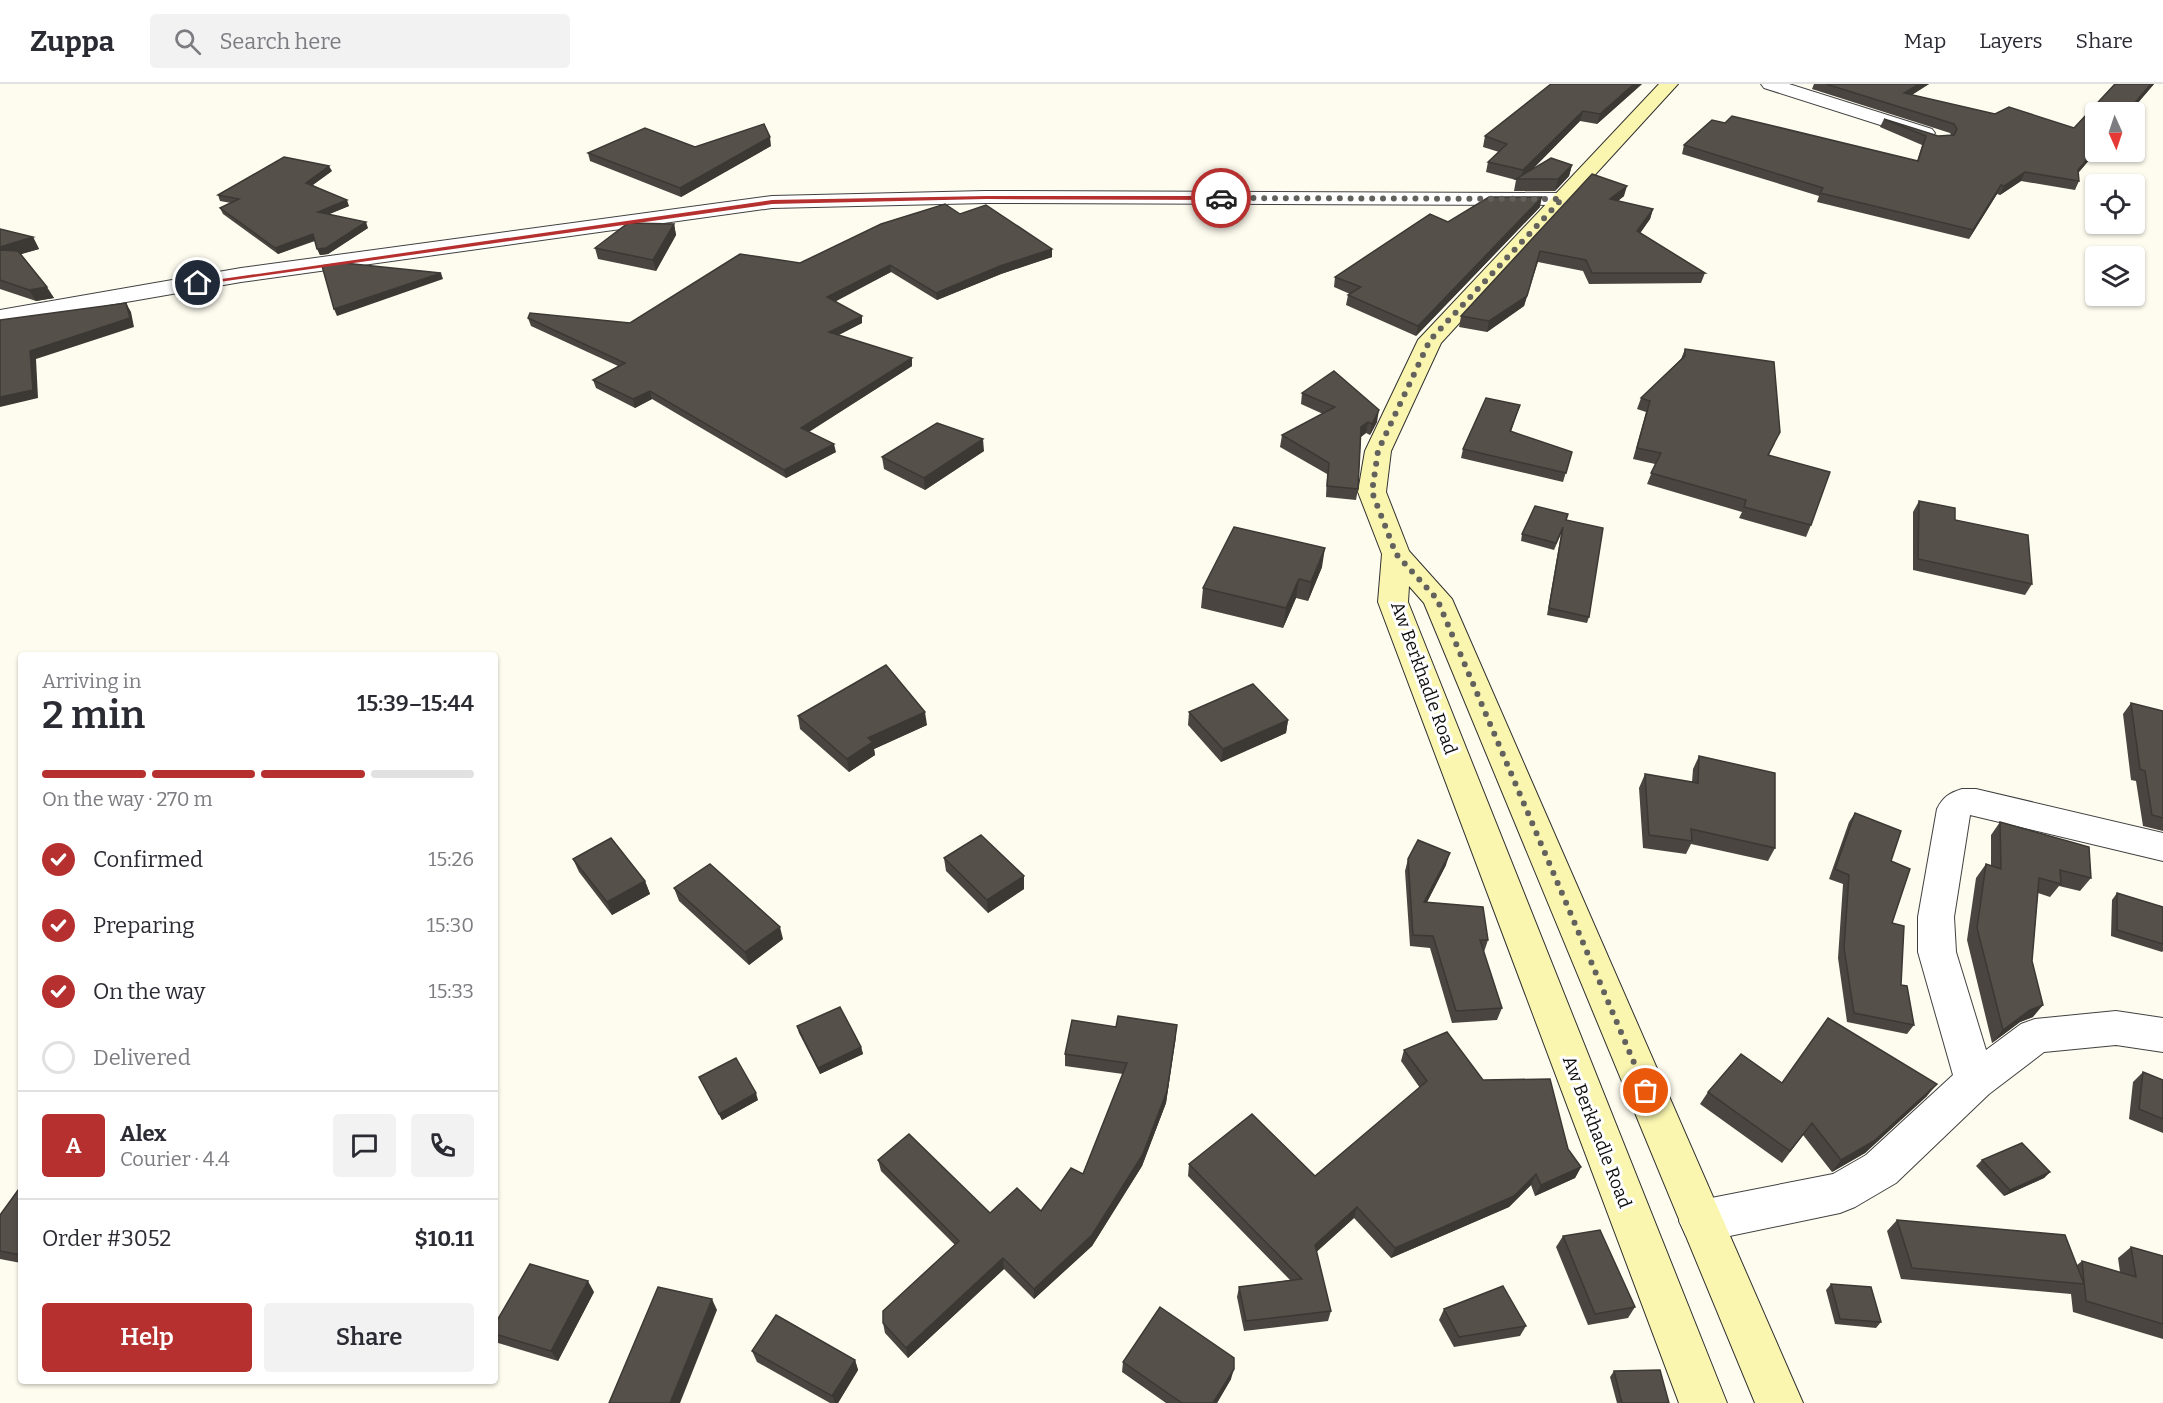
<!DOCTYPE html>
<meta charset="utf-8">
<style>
:root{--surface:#fff;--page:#f2f2f3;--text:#2b2b33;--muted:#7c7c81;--line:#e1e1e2;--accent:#b5302f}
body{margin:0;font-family:Bitter,serif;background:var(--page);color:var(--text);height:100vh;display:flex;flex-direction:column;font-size:22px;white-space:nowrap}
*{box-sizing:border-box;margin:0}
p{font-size:20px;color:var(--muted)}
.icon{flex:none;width:33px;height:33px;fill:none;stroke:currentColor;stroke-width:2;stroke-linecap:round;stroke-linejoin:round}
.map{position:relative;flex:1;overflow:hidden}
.drawer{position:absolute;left:18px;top:568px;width:480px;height:732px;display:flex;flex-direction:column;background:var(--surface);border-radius:6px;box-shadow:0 2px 4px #0004}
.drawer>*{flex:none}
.needle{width:39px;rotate:177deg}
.buttons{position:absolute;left:2085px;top:18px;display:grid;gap:12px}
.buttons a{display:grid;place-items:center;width:60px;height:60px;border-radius:6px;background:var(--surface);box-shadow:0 2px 4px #0004;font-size:30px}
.pin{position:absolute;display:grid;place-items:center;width:51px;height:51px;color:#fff;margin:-26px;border:3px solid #fff;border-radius:50%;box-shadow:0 2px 6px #0007}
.courier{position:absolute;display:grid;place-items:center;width:60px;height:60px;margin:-30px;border:4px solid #b5302f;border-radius:50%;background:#fff;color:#222;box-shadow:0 2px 8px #0007}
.overview em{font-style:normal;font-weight:600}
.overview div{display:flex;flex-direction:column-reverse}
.overview{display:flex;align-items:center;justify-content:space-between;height:102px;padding:0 24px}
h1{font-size:39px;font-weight:600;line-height:45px}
.bar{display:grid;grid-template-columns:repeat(4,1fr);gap:9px 6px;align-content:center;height:72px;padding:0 24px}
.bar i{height:8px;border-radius:4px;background:var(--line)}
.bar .on{background:var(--accent)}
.bar p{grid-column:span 4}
.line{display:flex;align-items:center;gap:15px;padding:0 24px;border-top:2px solid var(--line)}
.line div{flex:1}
.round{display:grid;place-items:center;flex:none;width:63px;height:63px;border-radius:6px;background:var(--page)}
ol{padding:0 24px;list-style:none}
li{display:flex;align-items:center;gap:18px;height:66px}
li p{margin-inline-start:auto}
li .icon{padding:6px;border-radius:50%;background:var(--accent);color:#fff;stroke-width:4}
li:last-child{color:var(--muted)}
li i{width:33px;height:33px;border:3px solid var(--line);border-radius:50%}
.cta{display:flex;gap:12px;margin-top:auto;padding:12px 24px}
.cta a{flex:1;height:69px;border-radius:6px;background:var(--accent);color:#fff;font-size:24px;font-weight:600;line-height:69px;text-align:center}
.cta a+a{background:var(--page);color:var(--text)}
header{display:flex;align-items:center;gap:36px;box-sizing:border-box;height:84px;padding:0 30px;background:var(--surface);border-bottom:2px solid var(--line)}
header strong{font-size:28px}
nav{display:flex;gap:33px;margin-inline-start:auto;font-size:21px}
.search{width:420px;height:54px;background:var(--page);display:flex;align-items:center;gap:15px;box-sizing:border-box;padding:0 21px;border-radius:6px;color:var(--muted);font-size:22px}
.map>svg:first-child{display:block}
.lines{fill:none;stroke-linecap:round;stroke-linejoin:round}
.minor-casing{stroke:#414141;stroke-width:2}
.secondary-casing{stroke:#303030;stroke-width:2}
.minor{fill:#fff;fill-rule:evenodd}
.secondary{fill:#faf6af;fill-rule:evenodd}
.wall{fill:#4a4540}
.shaded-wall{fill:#3c3834}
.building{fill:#56504b;stroke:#3c3834;stroke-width:1.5}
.route{fill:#b5302f}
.done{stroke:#62615d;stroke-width:6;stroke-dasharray:0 10.8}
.labels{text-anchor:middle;stroke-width:6;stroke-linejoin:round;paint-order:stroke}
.street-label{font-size:18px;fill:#0e0e0e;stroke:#fff}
</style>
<header>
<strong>Zuppa</strong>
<div class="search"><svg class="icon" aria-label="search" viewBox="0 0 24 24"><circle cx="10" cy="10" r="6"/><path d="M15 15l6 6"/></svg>Search here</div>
<nav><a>Map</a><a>Layers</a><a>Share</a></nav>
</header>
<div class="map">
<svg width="2163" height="1319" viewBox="0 0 2163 1319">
<rect width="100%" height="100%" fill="#fefcef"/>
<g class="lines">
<g class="minor-casing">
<g id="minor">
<path d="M1761,0h28l143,45 3,4 -3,4h-14l-154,-49z"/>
<path d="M985,107l576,2 7,2 3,4 -3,4 -7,2 -576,-2 -213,5 -531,74 -241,42v-14l241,-42 531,-72z"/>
<path d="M1962,705h14l187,44v28l-193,-46 -16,102 2,35 30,98 35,-26 14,-5 81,-8 47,7v34l-47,-7 -72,7 -55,42 -93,89 -41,24 -15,6 -139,29 -15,-6 -7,-15 7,-15 15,-6 132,-26 33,-19 87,-80 -35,-123v-35l19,-108c6,-12 12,-16 25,-20z"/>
</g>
</g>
<g class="secondary-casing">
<path id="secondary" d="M1659,0h19l-237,259 -50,108 -5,41 23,59 43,48 351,804h-48l-331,-800 -15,-17 -1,16 319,801h-48l-301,-801 4,-48 -24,-62 7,-41 53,-111z"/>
</g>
<use href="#minor" class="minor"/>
<use href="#secondary" class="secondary"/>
</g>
<g class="wall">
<path d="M1642,0l-45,40 -17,-3 -48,48 40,-4 -3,11 -14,15h-41l2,-11 -30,-8 2,-10 11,-10 -16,-5 2,-11z"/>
<path d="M1814,0h115l-18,11 84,19 79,14 41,-44h39l-24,28h-34v40l-18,21 1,8 -4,9 -54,-9 -21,14 -3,-1 -28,45 -152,-37 2,-6 -137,-42 2,-9 41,-22 192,38 5,-16 -42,-18 4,-8 54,17 13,-1 -1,-2 -138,-44z"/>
<path d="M771,62l-90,51 -91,-36 -2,-8 107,-6z"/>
<path d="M332,87l-19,14 36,21 -20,8 39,14 -40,26 -8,1 -5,-14 -37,13 -55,-40 -3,-6 11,-5 -11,-2 -2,-6z"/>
<path d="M1592,90l32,22 -6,5 35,8 -3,10 -10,14 65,40 -4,10 -112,1 -6,-13 -45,-9 -14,44 -37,26 -28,-5 2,-11z"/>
<path d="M1540,123l-124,129 -70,-31 2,-10 2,-1 -16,-7 1,-10 113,-55z"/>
<path d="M960,130l92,43 -51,17 -64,26 -46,-28 -56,29 27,22 -23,12 73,31 -103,66 27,20 -50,26 -134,-79 -17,9 -39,-20 -3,-8 25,-14 -87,-40 -3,-8 102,5 170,-60z"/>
<path d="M674,140l2,11 -20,36 -58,-12 -3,-11z"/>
<path d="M0,145l33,8 6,12 -18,5 33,44 -18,3 -36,-12z"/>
<path d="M1685,265l90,94 -6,12 42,70 -5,12 -67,-19 3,-6 -95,-28 8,-20 -22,-5 13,-47 -9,-3 4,-11 40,-39z"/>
<path d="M1302,309l75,29 -7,13 -4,-2 -5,4 -3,52 -2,11 -30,-3 1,-23 -47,-27 2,-12 41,-21 -22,-10z"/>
<path d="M1520,321l-9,27 61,20 -9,30 -102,-24 2,-9z"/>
<path d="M984,367l-59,39 -41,-21 -2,-12z"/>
<path d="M1919,417l36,19 77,64 -7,11 -112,-25v-58z"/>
<path d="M1566,436l23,97 -2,6 -40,-8 14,-81 -7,16 -33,-9 1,-7z"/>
<path d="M1322,483l-14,34 -12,-3 -13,30 -82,-20 2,-20z"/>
<path d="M2131,619l32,8v120l-20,-5 -7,-45 -5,-1 -8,-66z"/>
<path d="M1189,628l99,8 -2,13 -65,29 -33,-37z"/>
<path d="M798,632l129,9 -53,24 1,6 -26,17 -49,-43z"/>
<path d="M1699,672l76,92 -7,13 -77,-17 -5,10 -43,-6 -4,-60 6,-14 47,8 1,-13z"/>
<path d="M1855,729l36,48 1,62 9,62 13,40 -7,9 -60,-12 -9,-64 5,-74 -14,-5 20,-57z"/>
<path d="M2000,738l91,56 -11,13 -21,-5 -9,11 -12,-4 -6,68 1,56 -13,5 -28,21 -25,-103 9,-62 10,-14 5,2v-31z"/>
<path d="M944,774l80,18v13l-36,24 -42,-42z"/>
<path d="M573,775l72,22 5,13 -38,21 -33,-43z"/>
<path d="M1408,775l38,6 -19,37 61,38 -4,12 18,56 -5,12 -45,3 -22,-75 -20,-2 -5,-75z"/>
<path d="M674,804l109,51 -34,26 -70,-64z"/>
<path d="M2117,809l46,14v44l-1,1 -51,-16 1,-36z"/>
<path d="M797,942l64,21 2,7 -43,20 -21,-41z"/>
<path d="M1176,953l-10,66 -24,63 -50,80 -58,53 -30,-30 -96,89 -23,-25 -2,-10 72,-78 -74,-74 -3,-11 112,53 51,-2 42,-37 40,-100 -58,-8v-12z"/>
<path d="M1404,966l79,30 85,69 13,18 -6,11 -40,18 -4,-11 -22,22 -118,51 -37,-40 -38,34 15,59 -3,10 -84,10 -7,-34 2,-10 51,-7 -102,-104 1,-12 126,12 105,-88 -19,-27z"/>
<path d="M2143,988l20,8v53l-34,-14 4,-37z"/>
<path d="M699,993l59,23 -36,20 -20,-37z"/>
<path d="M1782,999l145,13 -62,57 -33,19 -29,-37 -21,28 -82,-59 8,-12z"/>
<path d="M1982,1076l68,12 -6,6 -40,18 -28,-30z"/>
<path d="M21,1102v77l-21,-4v-44z"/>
<path d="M1897,1136l180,45 5,-4 38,11 -2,-14 13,-11 32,9v83l-90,-27 -2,-18 -170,-15 -14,-48z"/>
<path d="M1563,1152l72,71 -7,11 -40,7 -32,-78z"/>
<path d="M1831,1200l50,38 -5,6 -41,-4 -9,-34z"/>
<path d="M594,1208l-36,69 -60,-18 -3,-5v-14z"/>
<path d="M1444,1225l82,17 -6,10 -66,11 -15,-27z"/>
<path d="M752,1267l103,9 3,10 -20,33h-8l-73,-41z"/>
<path d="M1123,1278l108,17 -14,24h-51l-44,-31z"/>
<path d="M1614,1287l55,32h-52l-7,-26z"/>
</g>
<g class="shaded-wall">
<path d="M1634,0h8l-45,40 3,-10z"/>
<path d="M1919,0h10l-28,18 3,-9z"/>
<path d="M2151,0h3l-24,28h-3z"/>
<path d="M1583,27l-3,10 -57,58h-2l2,-9z"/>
<path d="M770,53l1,9 -90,51 -1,-9z"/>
<path d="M2096,65v3l-23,27 5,-9z"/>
<path d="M1572,81l-3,11 -14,15 3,-12z"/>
<path d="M329,82l3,5 -24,17 -2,-5z"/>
<path d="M2025,88l-4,9 -21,14 4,-9z"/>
<path d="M2001,101l-4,9 -28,45 4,-9z"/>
<path d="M1627,102l-3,10 -17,13 3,-10z"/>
<path d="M1542,113l-2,10 -124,129 2,-10z"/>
<path d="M347,116l2,6 -29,12 -2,-6z"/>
<path d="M1653,125l-3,10 -16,23 3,-11z"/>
<path d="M366,138l2,6 -40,26 -8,1 -3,-6z"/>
<path d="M674,140l2,11 -20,36 -3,-11z"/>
<path d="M313,150l2,6 -37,14 -3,-6z"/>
<path d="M33,153l6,12 -38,11 -1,-2v-11z"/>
<path d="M1052,165v8l-51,17 -64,26 -1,-7 64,-27z"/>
<path d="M1540,167l-16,55 -37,26 2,-11z"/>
<path d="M890,181l1,7 -62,33 -2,-8z"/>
<path d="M441,189l2,6 -106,37 -3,-7z"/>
<path d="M47,203l7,11 -18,3 -7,-11z"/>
<path d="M126,219l5,9 3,15 -98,32 2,39 -38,9v-10l30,-46z"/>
<path d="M862,232v7l-32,16 -1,-7z"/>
<path d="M912,274v8l-110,70 -1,-8z"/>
<path d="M650,307l2,8 -17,9 -2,-9z"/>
<path d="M1379,326l-2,12 -7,13 2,-11z"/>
<path d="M1368,338l-2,11 -7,5 2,-11z"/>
<path d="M983,355l1,12 -59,39 -1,-12z"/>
<path d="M834,360l2,8 -50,26 -2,-8z"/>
<path d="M1325,464l-3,19 -14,34 3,-19z"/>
<path d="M1299,495l-3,19 -13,30 3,-20z"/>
<path d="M925,628l2,13 -53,24 1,6 -26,17 -2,-13 21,-21z"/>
<path d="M1288,636l-2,13 -65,29 2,-13z"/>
<path d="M1450,769l-4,12 -25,49 3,-12z"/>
<path d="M1024,792v13l-36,24 -1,-13z"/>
<path d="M645,797l5,13 -38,21 -5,-13z"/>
<path d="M780,843l3,12 -34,26 -4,-13z"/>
<path d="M2043,921l-10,12 -13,5 -28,21 11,-13 27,-20z"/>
<path d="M1177,941l-11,78 -24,63 -50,80 -58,53v-10z"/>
<path d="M861,963l2,7 -43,20 -2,-6z"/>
<path d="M1937,1000l-10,12 -62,57 -33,19 9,-12z"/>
<path d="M756,1009l2,7 -36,20 -3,-6z"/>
<path d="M1581,1083l-6,11 -40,18 6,-11z"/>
<path d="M2050,1088l-6,6 -40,18 6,-6z"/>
<path d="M1536,1090l-5,11 -22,22 -118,51 4,-10z"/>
<path d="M1357,1123l-3,11 -42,38 3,-11z"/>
<path d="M1003,1174l1,11 -96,89 -2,-10z"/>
<path d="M588,1197l6,11 -36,69 -7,-10z"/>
<path d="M712,1215l5,11 -37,93h-10z"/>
<path d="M855,1276l3,10 -20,33h-3l-3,-7z"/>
<path d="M1234,1285l-3,10 -14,24h-4z"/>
</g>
<g class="building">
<path d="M1551,0h83l-34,30 -17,-3 -60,59 -35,-8 19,-18 -22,-8z"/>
<path d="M1826,0h93l-15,9 91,21 14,-7 65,21 41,-44h36l-24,28h-31v37l-18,21 1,11 -54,-9 -21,14 -3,-1 -28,45 -153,-37 3,-5 -139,-43 28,-25 13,3 7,-7 186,45 8,-25 -42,-17 54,17 16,-1 3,-6 -3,-5z"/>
<path d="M764,40l6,13 -90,51 -92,-35 57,-25 50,19z"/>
<path d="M284,73l45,9 -23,17 41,17 -29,12 48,10 -40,26 -9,1 -4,-15 -38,14 -55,-40 19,-9 -21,-4z"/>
<path d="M1551,74l21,7 -14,14h-42z"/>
<path d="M1592,90l35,12 -17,13 43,10 -16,22 68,42h-113l-6,-13 -46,-9 -13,45 -38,25 -28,-5z"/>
<path d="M1489,113h53l-124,129 -70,-31 13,-8 -26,-10 95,-63 18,8z"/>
<path d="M945,120l15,10 26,-9 66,44 -52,17 -64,27 -46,-28 -63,32 35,19 -33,16 83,26 -111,70 33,16 -50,26 -134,-79 -17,8 -40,-19 32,-17 -97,-45 2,-5 100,10 110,-69 60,9 81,-39z"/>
<path d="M628,139l46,1 -21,36 -58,-12z"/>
<path d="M0,145l33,8 -33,10z"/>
<path d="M0,166l18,1 29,36 -18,3 -29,-10z"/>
<path d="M344,179l97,10 -107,36 -12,-43z"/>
<path d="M126,219l4,15 -100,33 3,39 -33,7v-77z"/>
<path d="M1685,265l89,13 6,70 -12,23 62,17 -19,53 -67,-18 2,-7 -95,-27 10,-20 -24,-5 13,-47 -9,-3 44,-42z"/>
<path d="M1334,287l45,39 -7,14 -4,-2 -7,5 -3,62 -31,-3 2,-23 -47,-28 53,-28 -33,-14z"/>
<path d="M1486,314l34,7 -10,26 62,21 -6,21 -103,-24z"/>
<path d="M937,339l46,16 -59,39 -42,-21z"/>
<path d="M1919,417l36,7v12l73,15 4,49 -114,-25z"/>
<path d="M1535,422l33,8 -2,6 37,8 -14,89 -40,-9 14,-81 -7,16 -34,-9z"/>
<path d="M1234,443l91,21 -14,34 -12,-3 -13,29 -83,-20z"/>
<path d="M886,581l39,47 -57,26 5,4 -26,17 -49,-43z"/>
<path d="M1253,600l35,36 -65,29 -34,-37z"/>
<path d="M2131,619l32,8v107l-11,-3 -7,-44 -5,-2z"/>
<path d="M1699,672l76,17v75l-84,-19 1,12 -43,-6 -4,-61 53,9z"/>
<path d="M1855,729l46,18 -10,30 19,8 -18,54 12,3 -3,59 6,1 7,39 -60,-12 -10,-65 5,-73 -14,-6z"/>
<path d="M2000,738l89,25 2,31 -31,-8 1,14 -22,-6 -7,83 11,44 -13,5 -27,20 -26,-102 9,-64 15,5z"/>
<path d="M981,751l43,41 -37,24 -43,-42z"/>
<path d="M611,754l34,43 -38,21 -34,-43z"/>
<path d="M1418,756l32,13 -26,49 59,5 5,33h-8l22,68 -46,3 -23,-75 -20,-1 -5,-76z"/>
<path d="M710,780l70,63 -35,25 -71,-64z"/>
<path d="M2117,809l46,14v37l-46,-14z"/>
<path d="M840,923l21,40 -43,21 -21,-42z"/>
<path d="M1118,932l59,9 -10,66 -24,63 -51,81 -58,54 -31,-31 -97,90 -23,-25v-12l76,-70 -81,-81 31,-26 81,79 27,-25 24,23 30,-43 12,6 44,-111 -62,-9 7,-34 44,7z"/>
<path d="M1828,934l109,66 -63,57 -33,19 -29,-37 -22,28 -82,-59 33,-38 41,29z"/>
<path d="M1447,948l36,48 67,-1 18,70 13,18 -40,18 -5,-11 -22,22 -119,52 -38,-41 -42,38 16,66 -85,10 -7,-34 63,-8 -113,-115 63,-50 63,62 112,-95 -23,-31z"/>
<path d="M736,974l20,35 -37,21 -20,-37z"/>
<path d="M2143,988l20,8v39l-24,-10z"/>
<path d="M2022,1059l28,29 -40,18 -28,-30z"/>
<path d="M21,1102v69l-21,-4v-36z"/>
<path d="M1897,1136l168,15 19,49 -172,-16z"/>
<path d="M1600,1146l35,77 -40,7 -32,-78z"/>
<path d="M2131,1163l32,9v68l-77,-23 -4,-40 54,16z"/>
<path d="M530,1180l58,17 -37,70 -56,-17v-10z"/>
<path d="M1831,1200l40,3 10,35 -41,-3z"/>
<path d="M1503,1202l23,40 -67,11 -15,-28z"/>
<path d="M658,1203l54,12 -42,104h-61z"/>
<path d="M1160,1223l74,51v11l-21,34h-31l-59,-41z"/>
<path d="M776,1231l79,45 -23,36 -80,-45z"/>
<path d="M1660,1286l9,33h-47l-8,-32z"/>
</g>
<path class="route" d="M986,112h235l3,2 -3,2 -235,-1 -214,5 -574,81 -4,-2 578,-83z"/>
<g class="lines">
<path class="done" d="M1221,114l341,1 -132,141 -52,111 -6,41 24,62 41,45 209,492"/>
</g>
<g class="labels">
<g class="street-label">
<text transform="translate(1424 594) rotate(70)" y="6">Aw Berkhadle Road</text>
<text transform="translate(1597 1048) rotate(69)" y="6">Aw Berkhadle Road</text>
</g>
</g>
</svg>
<div class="buttons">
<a><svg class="needle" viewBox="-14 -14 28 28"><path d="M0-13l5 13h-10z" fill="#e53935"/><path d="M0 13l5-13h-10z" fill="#7c7c81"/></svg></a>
<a><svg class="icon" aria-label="locate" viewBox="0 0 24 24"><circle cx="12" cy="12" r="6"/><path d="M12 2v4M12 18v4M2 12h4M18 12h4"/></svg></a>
<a><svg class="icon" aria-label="layers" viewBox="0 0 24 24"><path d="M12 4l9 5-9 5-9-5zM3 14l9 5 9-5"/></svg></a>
</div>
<div class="pin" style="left:1646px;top:1007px;background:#ea580c"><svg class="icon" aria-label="bag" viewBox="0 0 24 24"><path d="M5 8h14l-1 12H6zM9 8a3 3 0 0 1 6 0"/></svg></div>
<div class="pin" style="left:198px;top:199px;background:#1f2937"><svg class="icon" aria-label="home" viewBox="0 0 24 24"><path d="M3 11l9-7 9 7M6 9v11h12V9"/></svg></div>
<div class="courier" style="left:1221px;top:114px"><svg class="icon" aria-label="car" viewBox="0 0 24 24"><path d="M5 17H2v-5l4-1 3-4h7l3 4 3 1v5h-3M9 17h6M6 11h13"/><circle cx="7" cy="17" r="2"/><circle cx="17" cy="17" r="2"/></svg></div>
<section class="drawer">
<div class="overview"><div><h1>2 min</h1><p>Arriving in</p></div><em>15:39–15:44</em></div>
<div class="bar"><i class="on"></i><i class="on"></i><i class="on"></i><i></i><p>On the way · 270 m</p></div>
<ol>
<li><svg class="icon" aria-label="check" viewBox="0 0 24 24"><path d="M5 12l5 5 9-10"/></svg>Confirmed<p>15:26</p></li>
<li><svg class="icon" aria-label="check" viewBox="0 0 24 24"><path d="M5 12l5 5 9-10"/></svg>Preparing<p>15:30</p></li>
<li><svg class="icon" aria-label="check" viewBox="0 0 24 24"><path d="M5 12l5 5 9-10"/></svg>On the way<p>15:33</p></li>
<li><i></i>Delivered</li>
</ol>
<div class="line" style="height:108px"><b class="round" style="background:var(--accent);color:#fff">A</b><div><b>Alex</b><p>Courier · 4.4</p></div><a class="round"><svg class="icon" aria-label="chat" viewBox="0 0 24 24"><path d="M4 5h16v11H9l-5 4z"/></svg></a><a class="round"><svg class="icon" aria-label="phone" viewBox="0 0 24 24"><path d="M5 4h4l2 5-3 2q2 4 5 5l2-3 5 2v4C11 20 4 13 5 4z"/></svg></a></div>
<div class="line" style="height:78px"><div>Order #3052</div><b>$10.11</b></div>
<div class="cta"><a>Help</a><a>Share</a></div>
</section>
</div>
